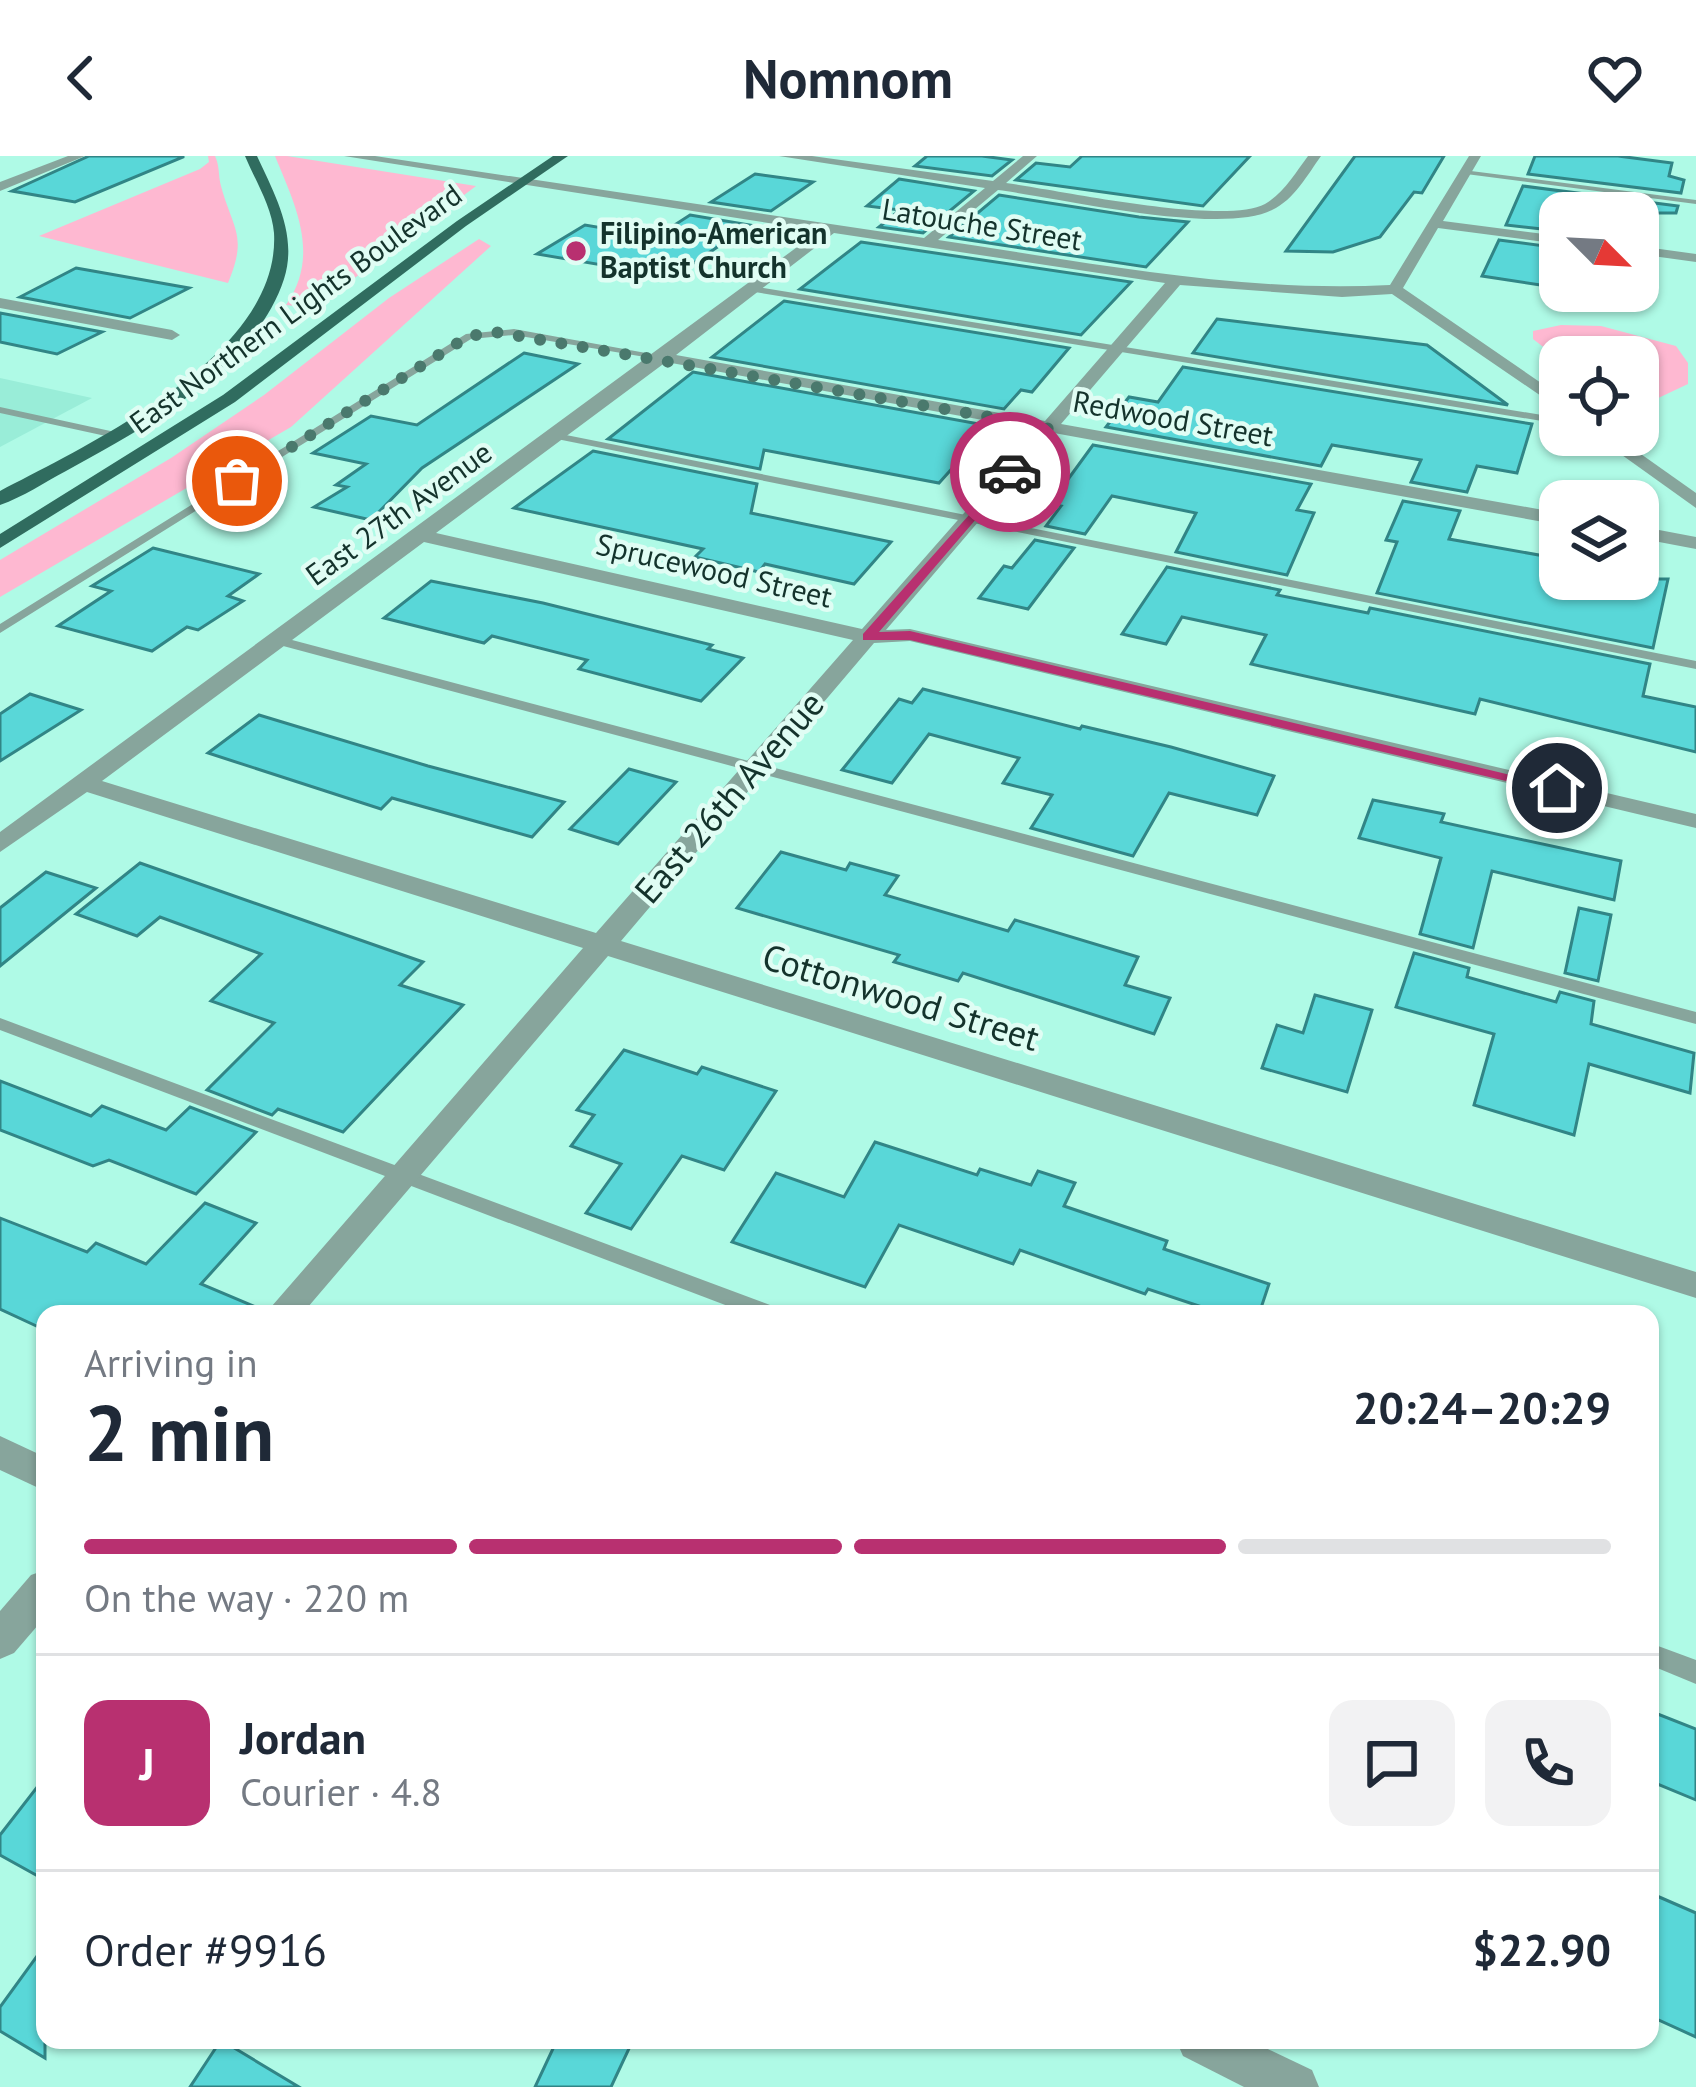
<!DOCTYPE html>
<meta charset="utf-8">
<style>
:root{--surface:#fff;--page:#f2f2f3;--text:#1f2937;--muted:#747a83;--line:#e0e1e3;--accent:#b83070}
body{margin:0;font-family:"PT Sans",sans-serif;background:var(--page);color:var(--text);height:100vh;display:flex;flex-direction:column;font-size:45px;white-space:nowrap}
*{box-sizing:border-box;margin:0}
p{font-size:39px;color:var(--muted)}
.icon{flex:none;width:66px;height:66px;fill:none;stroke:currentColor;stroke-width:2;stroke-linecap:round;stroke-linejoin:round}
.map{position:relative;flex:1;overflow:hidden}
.panel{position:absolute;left:36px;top:1149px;width:1623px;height:744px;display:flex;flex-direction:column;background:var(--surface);border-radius:24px;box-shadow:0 3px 9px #0004}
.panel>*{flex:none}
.needle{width:78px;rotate:114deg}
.buttons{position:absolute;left:1539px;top:36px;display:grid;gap:24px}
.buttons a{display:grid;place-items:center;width:120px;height:120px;border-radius:24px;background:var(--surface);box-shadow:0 3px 9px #0004;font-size:60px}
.pin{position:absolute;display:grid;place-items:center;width:102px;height:102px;color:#fff;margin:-51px;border:6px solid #fff;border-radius:50%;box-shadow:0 3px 12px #0007}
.courier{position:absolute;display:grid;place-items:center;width:120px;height:120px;margin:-60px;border:9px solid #b83070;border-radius:50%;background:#fff;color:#222;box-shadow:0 3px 15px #0007}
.head em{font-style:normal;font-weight:800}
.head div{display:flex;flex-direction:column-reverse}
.head{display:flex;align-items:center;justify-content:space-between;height:204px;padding:0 48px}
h1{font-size:78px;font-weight:800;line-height:90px}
.bar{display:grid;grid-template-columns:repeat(4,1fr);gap:18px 12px;align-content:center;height:144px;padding:0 48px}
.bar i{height:15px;border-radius:9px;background:var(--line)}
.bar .on{background:var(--accent)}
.bar p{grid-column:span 4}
.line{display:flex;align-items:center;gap:30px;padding:0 48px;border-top:3px solid var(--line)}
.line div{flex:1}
.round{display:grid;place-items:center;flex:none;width:126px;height:126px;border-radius:24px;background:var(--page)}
header{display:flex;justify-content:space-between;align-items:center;height:156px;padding:0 48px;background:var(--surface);font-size:54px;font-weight:800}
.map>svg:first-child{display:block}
.built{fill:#99edd8}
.green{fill:#feb8d1}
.building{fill:#59d7d8;stroke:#318586;stroke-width:3}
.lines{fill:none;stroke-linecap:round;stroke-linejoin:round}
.service{fill:#87a59c;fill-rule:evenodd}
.minor{fill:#87a59c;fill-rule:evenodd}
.primary{fill:#306c5f;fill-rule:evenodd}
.route{fill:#b83070}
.done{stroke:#4a796d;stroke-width:12;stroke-dasharray:0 21.6}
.poi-dot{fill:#b83070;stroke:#e0fdf4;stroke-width:4.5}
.labels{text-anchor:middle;stroke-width:9;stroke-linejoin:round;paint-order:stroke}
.far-street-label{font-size:30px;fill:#14332c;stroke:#e0fdf4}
.far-poi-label{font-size:30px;font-weight:bold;fill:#14332c;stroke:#e0fdf4;text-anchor:start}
.street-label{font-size:36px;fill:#14332c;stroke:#e0fdf4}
</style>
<header><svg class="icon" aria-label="back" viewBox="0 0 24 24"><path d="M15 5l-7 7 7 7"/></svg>Nomnom<svg class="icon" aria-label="heart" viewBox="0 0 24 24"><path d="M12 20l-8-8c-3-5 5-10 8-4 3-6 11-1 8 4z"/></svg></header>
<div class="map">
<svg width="1696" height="1931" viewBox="0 0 1696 1931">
<rect width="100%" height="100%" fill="#affae6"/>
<path class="built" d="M0,222l92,20 -92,49z"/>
<g class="green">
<path d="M208,0h7c5,11 3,19 6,30 12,44 27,49 7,97l-189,-47 161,-67 9,-7z"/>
<path d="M275,0h12l189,30 -161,122 -29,-3c35,-50 9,-100 -11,-149z"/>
<path d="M479,83l12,7 -200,181 -291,170v-37l171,-102 93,-63 125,-97z"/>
<path d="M1561,169l40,1 75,20 12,17v21l-34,16 -16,1v-44l-78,3 -27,-21v-8z"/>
</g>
<g class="building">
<path d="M89,0h94v1l-108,45 -63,-11z"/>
<path d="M927,0h55l30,4 -20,16 -77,-10z"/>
<path d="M1082,0h168l-47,50 -187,-26 20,-17 34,4z"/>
<path d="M1355,0h89l-22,37 -8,-1 -34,45 -47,15 -47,-1z"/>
<path d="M1535,0h83l54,7 -3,13 15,4 -3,13 -153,-19z"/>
<path d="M755,18l58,8 -42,29 -60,-9z"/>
<path d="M899,23l75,12 -51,42 -44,-6 21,-17 -33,-4z"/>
<path d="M1523,30l155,20 -2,7h-69l-47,-6v24l-54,-6z"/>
<path d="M999,39l140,22 49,5 -42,45 -197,-30z"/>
<path d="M690,59l60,10 -77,52 -136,-23 48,-29 71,12z"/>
<path d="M1499,84l61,8v40l-78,-12z"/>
<path d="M861,86l270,40 -50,53 -281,-46z"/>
<path d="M76,112l113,20 -59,30 -110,-21z"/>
<path d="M784,145l285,47 -37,44 -11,-2 -17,19 -292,-52z"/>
<path d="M0,157l102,19 -45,22 -57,-12z"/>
<path d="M1217,163l210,26 81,60 -315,-52z"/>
<path d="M524,197l54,11 -156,104 -51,52 -57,-13 33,-20 -11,-2 30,-21 -53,-11 58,-37 46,9z"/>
<path d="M1183,211l349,57 -15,49 -40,-7 -10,26 -56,-10 10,-22 -89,-15 -11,21 -215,-39 23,-30 29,5z"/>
<path d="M693,216l297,54 -51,57 -175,-33 -4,19 -152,-30z"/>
<path d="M1093,289l218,39 -14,26 17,3 -27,62 -111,-23 20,-39 -84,-17 -27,38 -39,-8 15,-20 -11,-2z"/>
<path d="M593,295l164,33 -6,29 140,29 -37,42 -89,-20 -6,8 -64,-15 8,-8 -189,-41z"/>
<path d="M1403,345l57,10 -11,28 101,18 -5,22h123l-15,69 -276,-55 20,-51 -11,-2z"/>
<path d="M1035,384l39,8 -46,61 -49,-11 25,-32 8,2z"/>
<path d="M153,392l106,26 -31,22 15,5 -45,29 -11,-3 -35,24 -94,-25 53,-35 -19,-5z"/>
<path d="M1167,411l113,23 -3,5 91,18 2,-5 280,56 -7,32 53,11v45l-216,-53 -5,15 -224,-50 15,-29 -84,-18 -16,27 -44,-10z"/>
<path d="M431,425l112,22 169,42 -4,4 35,9 -42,43 -122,-32 8,-9 -95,-24 -8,7 -100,-25z"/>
<path d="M923,533l157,40 2,-3 89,21 103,29 -17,39 -88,-22 -36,63 -102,-28 21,-33 -49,-12 16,-25 -90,-24 -37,49 -50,-13 57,-71 13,4z"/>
<path d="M30,538l51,16 -81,51v-47z"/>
<path d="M259,559l169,51 136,36 -32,35 -140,-39 -11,11 -173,-56z"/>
<path d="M629,613l47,13 -58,62 -48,-15z"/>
<path d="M1373,644l71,14 -3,8 180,39 -7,39 -122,-29 -19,77 -53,-14 21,-76 -82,-20z"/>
<path d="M781,696l65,18 4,-7 48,13 -13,19 123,36 7,-11 123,37 -13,28 45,13 -16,36 -191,-61 -5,8 -64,-19 5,-7 -162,-47z"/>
<path d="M140,707l283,99 -23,23 63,20 -120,127 -65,-23 -6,6 -65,-25 67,-67 -63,-22 50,-47 -101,-37 -23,19 -61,-22z"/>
<path d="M46,716l50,16 -96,78v-58z"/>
<path d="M1579,752l32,7 -13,66 -33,-8z"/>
<path d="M1414,797l55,15 -2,9 89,25 4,-10 34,9 -3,23 103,29 -4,40 -101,-29 -15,71 -100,-30 20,-71 -98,-27z"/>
<path d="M1315,839l57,15 -25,82 -85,-24 15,-43 26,8z"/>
<path d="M624,894l73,24 5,-7 74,24 -52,79 -42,-14 -51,73 -45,-16 35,-49 -50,-18 23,-31 -17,-5z"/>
<path d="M0,925l91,35 11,-10 64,24 24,-23 66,25 -60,62 -87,-34 -16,6 -93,-36z"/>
<path d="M875,986l102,33 3,-6 51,16 7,-14 37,12 -11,23 103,35 -3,8 105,35 -10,30h-36l-75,-25 -3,5 -125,-44 -7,14 -114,-39 -34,62 -133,-45 44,-69 68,24z"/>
<path d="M205,1047l51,20 -55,61 62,26 -2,4h-216v16l-45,-21v-91l87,34 9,-9 50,21z"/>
<path d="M1650,1555l46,18v71l-46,-19z"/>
<path d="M45,1621v103l-45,-25v-20z"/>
<path d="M1650,1737l46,20v124l-46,-21z"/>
<path d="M45,1789v113l-45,-27v-24z"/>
<path d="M221,1884l78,47h-109z"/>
<path d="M557,1884h76l-22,47h-76z"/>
</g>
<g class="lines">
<g class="service">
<path d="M1463,14l233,30v4l-230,-30z"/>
<path d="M752,130l808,132v6l-811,-133z"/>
<path d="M514,173l154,28 -5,3 -149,-25 -43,4 -471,294v-9l466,-290z"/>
<path d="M0,251l115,25 5,3 -5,3 -115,-25z"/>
<path d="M556,277l1140,228v8l-1144,-231v-4z"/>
<path d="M277,480l1419,376v12l-1424,-381 -1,-3z"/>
<path d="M0,862l778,290 3,6h-32l-749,-284z"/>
<path d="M1650,1487l46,17v24l-46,-19z"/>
</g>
<g class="minor">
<path d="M68,0h17l-85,35v-9z"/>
<path d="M344,0h31l549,82 61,-50 -206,-32h33l181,25 30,-25h14l-31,27c53,7 217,43 259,21 18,-10 31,-32 43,-48h13c-13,18 -27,44 -49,54 -52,26 -211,-12 -274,-20l-60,50c149,22 301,53 452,45l79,-129h12l-38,65 117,15v8l-122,-16 -35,60 157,108v13l-168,-115 -50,3 -162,-12 -119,139 499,89v12l-506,-92 -168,197 24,-1 786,185v14l-786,-187 -36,2 -253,298 1075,331v26l-1088,-342 -306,358h-37l318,-366 -496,-156 -87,60v-20l819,-601zM834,77l331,50 -120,138 -369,-66zM666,206l371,68 -175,199 -426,-96zM424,386l429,98 -257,293 -494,-152z"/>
<path d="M1638,90l58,8v8l-58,-8z"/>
<path d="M0,142l172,32 8,5 -8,5 -172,-32z"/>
<path d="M1594,279h20l82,58v15z"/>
<path d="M1638,370l58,11v12l-58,-11z"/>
<path d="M0,1280l45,21v34l-45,-21z"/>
<path d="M45,1414v47l-31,36 -14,6v-48l31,-36z"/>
<path d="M1176,1884h73l63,30 7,17h-75l-61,-31z"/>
</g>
<g class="primary">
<path d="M245,0h12c18,39 41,79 27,123 -30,91 -140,149 -218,192 -21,11 -43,26 -66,34v-14c91,-48 281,-136 274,-258 -2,-26 -19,-53 -29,-77z"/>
<path d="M553,0h15l-102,70 -231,176 -235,146v-14l223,-139 234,-174z"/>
</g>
</g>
<path class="route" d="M1010,313l4,6 -135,157 31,-1 655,157 -8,5 -647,-153h-47v-6z"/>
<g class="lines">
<path class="done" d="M237,325l232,-145 26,-4 554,95 -39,45"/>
</g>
<circle class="poi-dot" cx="576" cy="95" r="12"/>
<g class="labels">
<g class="far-street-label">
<text transform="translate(982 69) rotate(9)" y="10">Latouche Street</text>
<text transform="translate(296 153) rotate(-36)" y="10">East Northern Lights Boulevard</text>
<text transform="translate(1173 263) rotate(10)" y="10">Redwood Street</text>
<text transform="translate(399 358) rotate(-36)" y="10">East 27th Avenue</text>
<text transform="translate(714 415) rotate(13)" y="10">Sprucewood Street</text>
</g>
<g class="far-poi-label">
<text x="600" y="88">Filipino-American<tspan x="600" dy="34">Baptist Church</tspan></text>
</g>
<g class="street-label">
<text transform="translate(729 641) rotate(-49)" y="13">East 26th Avenue</text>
<text transform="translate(901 841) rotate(17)" y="13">Cottonwood Street</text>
</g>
</g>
</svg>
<div class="buttons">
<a><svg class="needle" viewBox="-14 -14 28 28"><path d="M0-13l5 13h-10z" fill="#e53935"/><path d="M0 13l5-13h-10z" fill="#747a83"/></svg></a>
<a><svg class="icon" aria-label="locate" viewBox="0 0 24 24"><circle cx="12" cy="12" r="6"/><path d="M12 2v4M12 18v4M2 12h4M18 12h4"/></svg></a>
<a><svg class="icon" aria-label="layers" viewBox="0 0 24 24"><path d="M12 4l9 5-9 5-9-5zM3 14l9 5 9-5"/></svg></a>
</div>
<div class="pin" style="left:237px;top:325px;background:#ea580c"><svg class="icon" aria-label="bag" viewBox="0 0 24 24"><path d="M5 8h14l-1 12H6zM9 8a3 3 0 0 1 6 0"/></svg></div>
<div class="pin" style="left:1557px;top:632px;background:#1f2937"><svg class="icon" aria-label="home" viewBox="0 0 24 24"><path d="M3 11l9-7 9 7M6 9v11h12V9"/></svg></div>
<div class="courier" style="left:1010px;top:316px"><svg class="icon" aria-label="car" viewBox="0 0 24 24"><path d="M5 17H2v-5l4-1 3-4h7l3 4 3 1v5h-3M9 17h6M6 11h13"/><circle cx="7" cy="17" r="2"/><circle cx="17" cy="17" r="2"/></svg></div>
<section class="panel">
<div class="head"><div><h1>2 min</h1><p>Arriving in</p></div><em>20:24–20:29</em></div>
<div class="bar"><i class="on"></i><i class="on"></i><i class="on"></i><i></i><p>On the way · 220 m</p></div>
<div class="line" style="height:216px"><b class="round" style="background:var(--accent);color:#fff">J</b><div><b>Jordan</b><p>Courier · 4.8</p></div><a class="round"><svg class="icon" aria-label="chat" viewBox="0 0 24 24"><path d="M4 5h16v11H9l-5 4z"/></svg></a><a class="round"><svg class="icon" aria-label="phone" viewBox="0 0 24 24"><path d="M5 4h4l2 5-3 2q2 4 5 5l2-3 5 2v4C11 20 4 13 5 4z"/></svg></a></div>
<div class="line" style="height:156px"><div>Order #9916</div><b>$22.90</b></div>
</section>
</div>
